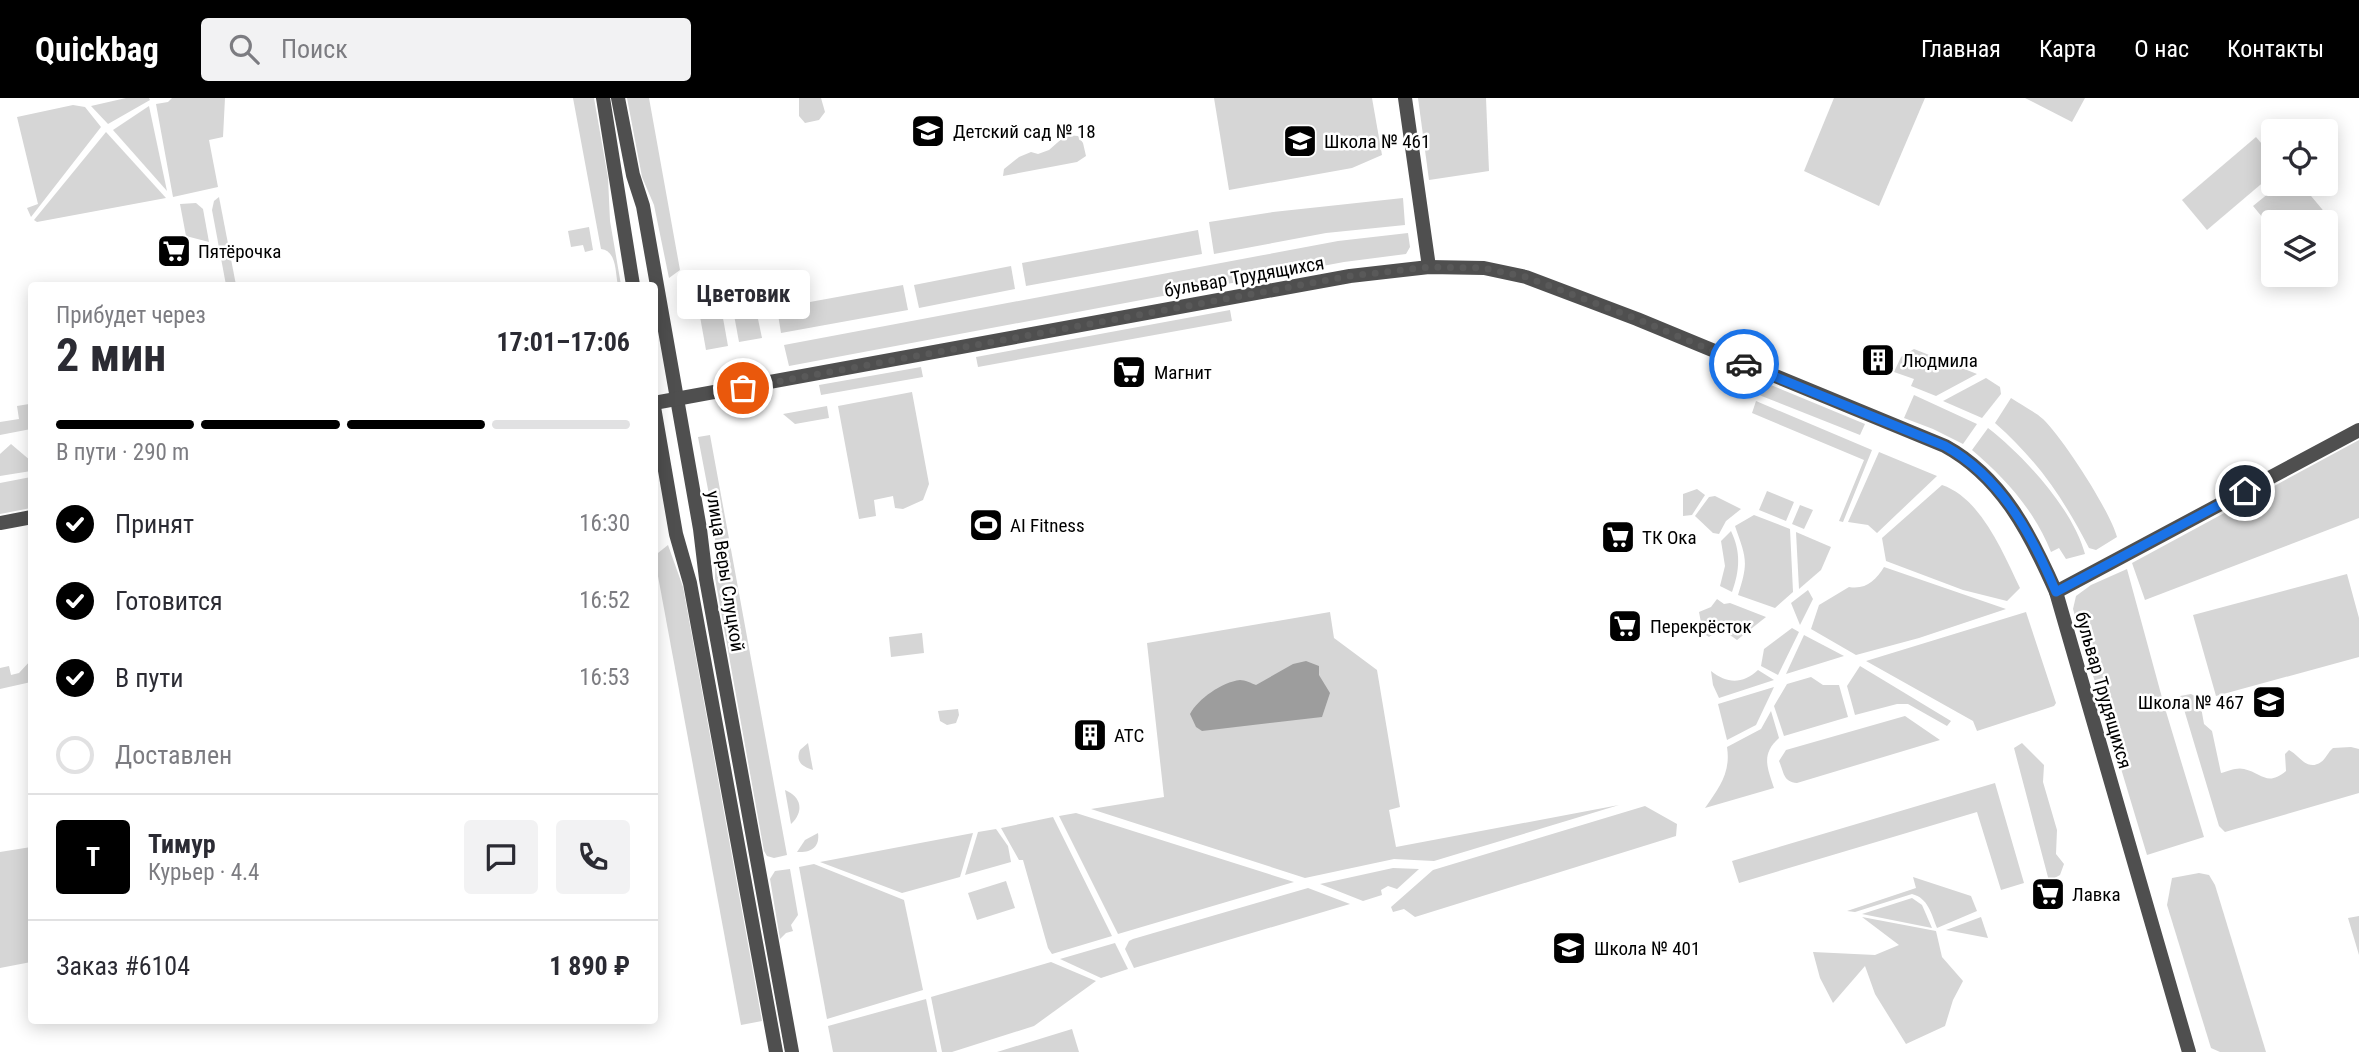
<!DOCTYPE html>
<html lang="ru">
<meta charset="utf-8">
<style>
:root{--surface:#fff;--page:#f2f2f3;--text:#2b2b33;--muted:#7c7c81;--line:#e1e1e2;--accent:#000}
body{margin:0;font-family:"Roboto Condensed",sans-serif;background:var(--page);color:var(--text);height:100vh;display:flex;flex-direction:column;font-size:26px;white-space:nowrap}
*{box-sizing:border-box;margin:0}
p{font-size:23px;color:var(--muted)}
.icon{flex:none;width:38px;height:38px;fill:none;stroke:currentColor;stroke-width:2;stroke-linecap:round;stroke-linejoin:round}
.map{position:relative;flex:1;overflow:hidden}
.panel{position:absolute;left:28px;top:184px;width:630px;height:742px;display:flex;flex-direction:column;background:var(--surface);border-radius:7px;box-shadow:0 4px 18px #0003}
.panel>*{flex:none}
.tools{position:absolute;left:2261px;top:21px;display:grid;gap:14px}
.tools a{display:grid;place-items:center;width:77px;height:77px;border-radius:7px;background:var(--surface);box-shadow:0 4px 18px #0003;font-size:35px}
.pin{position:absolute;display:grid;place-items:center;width:60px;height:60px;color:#fff;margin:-30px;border:4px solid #fff;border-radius:50%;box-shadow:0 2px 7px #0007}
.courier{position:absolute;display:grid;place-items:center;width:70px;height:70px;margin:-35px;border:5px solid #1a73e8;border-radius:50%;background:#fff;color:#222;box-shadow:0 2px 9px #0007}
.bubble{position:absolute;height:49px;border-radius:7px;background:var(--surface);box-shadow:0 4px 18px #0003;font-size:23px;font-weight:700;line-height:49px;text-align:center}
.summary em{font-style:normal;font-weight:700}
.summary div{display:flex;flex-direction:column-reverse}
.summary{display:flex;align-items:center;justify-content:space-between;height:119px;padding:0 28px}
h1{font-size:46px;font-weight:700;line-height:52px}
.bar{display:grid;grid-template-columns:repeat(4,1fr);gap:10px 7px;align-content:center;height:84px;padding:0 28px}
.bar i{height:9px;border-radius:5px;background:var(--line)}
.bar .on{background:var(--accent)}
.bar p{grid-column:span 4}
.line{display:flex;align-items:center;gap:18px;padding:0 28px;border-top:2px solid var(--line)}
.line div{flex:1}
.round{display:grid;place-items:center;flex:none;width:74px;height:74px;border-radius:7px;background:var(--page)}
ol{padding:0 28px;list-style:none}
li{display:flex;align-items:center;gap:21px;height:77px}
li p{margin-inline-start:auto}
li .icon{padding:7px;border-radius:50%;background:var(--accent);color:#fff;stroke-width:4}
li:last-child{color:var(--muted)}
li i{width:38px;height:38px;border:4px solid var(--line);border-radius:50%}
header{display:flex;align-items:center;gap:42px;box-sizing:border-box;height:98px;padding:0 35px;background:var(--accent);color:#fff}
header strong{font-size:33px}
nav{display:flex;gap:38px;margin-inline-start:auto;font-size:24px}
.search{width:490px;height:63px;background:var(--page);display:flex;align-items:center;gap:18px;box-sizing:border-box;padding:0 24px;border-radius:7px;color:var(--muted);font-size:26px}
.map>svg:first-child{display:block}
.green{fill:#d6d6d6}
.water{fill:#9d9d9d}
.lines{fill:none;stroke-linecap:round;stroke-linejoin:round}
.minor{stroke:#4f4f4f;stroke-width:14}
.done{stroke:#595959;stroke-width:7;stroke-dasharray:0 12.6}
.route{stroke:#1a73e8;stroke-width:9}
.labels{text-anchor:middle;stroke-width:5;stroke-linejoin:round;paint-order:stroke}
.poi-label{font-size:19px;fill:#000;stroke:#fff;text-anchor:start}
.street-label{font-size:19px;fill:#000;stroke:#fff}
</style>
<header>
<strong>Quickbag</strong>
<div class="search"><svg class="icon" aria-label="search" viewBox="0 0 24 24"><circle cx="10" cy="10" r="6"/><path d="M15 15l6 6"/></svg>Поиск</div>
<nav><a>Главная</a><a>Карта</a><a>О нас</a><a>Контакты</a></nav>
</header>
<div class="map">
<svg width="2359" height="954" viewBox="0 0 2359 954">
<rect width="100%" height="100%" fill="#fff"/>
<g class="green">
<path d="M126,0h23l1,2 -42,24 -17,-18z"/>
<path d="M172,0h53l-2,39 -14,3 9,47 -45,10 -17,-93 12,-2z"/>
<path d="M573,0h21l14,80 2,43 11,64h-3c-3,-13 -1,-34 -17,-36z"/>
<path d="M627,0h22l31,172 -11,8 -15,-73 -12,-28z"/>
<path d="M799,0h22l4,14 -6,8 -14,3 -6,-7z"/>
<path d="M1214,0h158l10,57 -30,13 -123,22z"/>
<path d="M1418,0h68l3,73 -60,9z"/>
<path d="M1834,0h91l-46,108 -75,-35z"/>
<path d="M2025,0h60l-13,24z"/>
<path d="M73,7l12,2 16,20 -70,90 -4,-9 11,-4 -21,-87z"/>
<path d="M149,8l18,85 -54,-61z"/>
<path d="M106,34l60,66 -129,24 -3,-2z"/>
<path d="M1066,37l12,1 5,7 3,13 -9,6 -74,14 1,-7 15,-12 12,-5 7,2 11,-4z"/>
<path d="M2256,39l17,20v17l-66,56 -25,-30z"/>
<path d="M2280,86h21l36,43 -11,9v-14h-53v8l-20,-24z"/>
<path d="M219,99l17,88h-10l-14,-75 2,-9z"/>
<path d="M1403,100l2,27 -79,8 -112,21 -5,-32 64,-10z"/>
<path d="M196,105l7,6 6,33 -23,-6 -6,-32z"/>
<path d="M589,129l4,23 -8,2 -2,-7 -12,2 -3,-16z"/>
<path d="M1198,132l4,24 -176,32 -4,-23z"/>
<path d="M1408,135l2,14 -4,7 -62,8 -555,104 -5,-21 554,-104z"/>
<path d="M1011,168l4,23 -96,19 -5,-23z"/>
<path d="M903,187l5,25 -127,23 -4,-25z"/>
<path d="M754,202l8,38 -23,4 -7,-38z"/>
<path d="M721,209l7,39 -22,4 -7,-39z"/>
<path d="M1230,212l2,11 -254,46 -2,-10z"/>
<path d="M1914,251l63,25 -41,22 -25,-10 3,-7 -20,-7 7,-15z"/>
<path d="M921,269l2,10 -102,18 -2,-10z"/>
<path d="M1986,280l14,9 1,7 -19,24 -39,-17z"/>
<path d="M1762,285h4l99,41 -5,11 -106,-42z"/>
<path d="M912,294l17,92 -6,16 -20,9 -8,-1 -2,-12 -19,4 2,16 -17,3 -21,-113z"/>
<path d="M1914,297l63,29 -14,20 -30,-15 -29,-11z"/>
<path d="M2011,300c10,7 23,13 32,21 20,19 67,92 74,118l-21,13 -7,-2c-26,-50 -51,-87 -94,-125z"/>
<path d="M1756,303l116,49 -29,72 -4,-1 25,-61 -112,-47z"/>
<path d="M29,306l2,25 -31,6v-13l19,-3 -2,-13z"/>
<path d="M827,308l2,12 -34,6 -12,-10z"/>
<path d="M1988,330c36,28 85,81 97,126l-19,5 -7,-11 -8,4c-16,-41 -46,-74 -79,-102z"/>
<path d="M710,337l77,420 -13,3 -7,-2 -3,-5 -49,-273v-52l-17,-89z"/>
<path d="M2359,342v78l-214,82 -13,-37z"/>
<path d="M11,346l20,17v10l-31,5v-22z"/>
<path d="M1879,354l58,24 -60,57 -9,-8 -20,-3z"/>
<path d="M31,379v31l-31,6v-31z"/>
<path d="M1942,387c39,13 61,68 78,103l-13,13 -44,-11 -77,-29 -4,-23z"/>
<path d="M1697,391l8,6 -13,20 -9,1v-22z"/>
<path d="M1767,393l27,11 -8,19 -27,-11z"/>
<path d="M1715,398l26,13 -15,12 -7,13 -6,-1 -18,-17 14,-19z"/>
<path d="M1800,407l13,5 -9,19 -12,-5z"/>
<path d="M1754,417l36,14 3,63 -18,16 -37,-13c11,-34 8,-37 -3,-69z"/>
<path d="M1731,433c10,21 9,39 1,61l-12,-6 5,-20 -4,-25z"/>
<path d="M1796,434l35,15 -10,23 -22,19z"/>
<path d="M668,447l15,42 79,434 -21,4 -86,-465 3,-7z"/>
<path d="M1884,469l122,42 -87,29 -63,17 -45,-26 8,-24 30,-18c17,3 27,-7 35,-20z"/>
<path d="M2127,471l37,136 40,132 -57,18 -74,-246 3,-13 15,-11z"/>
<path d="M2347,476l12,44v39l-143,39 -23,-81z"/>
<path d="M1808,492l5,9 -13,26 -9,-22z"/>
<path d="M1717,501l7,5 6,-1 36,14 -29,23c-9,-7 -18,-11 -28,-3l-6,-4 -4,-21 12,-5z"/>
<path d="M1330,514l4,26 43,32 23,137 -11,3 7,37 223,-42 -185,56 -40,-2 -89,19 -214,-69 73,-12 -17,-154z"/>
<path d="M2026,514l30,91 -2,3 -77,25 -4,-10 -107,-60z"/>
<path d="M1792,530l7,4 -21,43 -17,-9 3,-17z"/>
<path d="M922,535l2,20 -33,4 -2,-20z"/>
<path d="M1804,537l40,21 -58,18z"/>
<path d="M31,562v22l-31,7v-21l9,-2 2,9 8,-2z"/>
<path d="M1860,568l91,55 -4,5 -39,-22h-11l-42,11 -8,-29z"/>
<path d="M1758,572l16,10 -55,18 -6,-13 -2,-14c16,13 32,13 47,-1z"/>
<path d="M1811,579l12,8h16l9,32 -64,19 -10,-30 13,-22z"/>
<path d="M1774,589l-18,38 -29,15 -9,-36z"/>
<path d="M2191,596l4,2 6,11 3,17 8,7 9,42c7,-2 16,-6 23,-4 18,4 23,18 42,2l-1,-17 4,-4c10,5 18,22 32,12 4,-2 7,-10 12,-14l18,-1 8,2v44l-134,39 -6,-6 -39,-130z"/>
<path d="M958,611l1,6 -3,8 -9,2 -7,-4 -2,-10z"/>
<path d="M1771,613l8,27c-18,16 -12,29 -5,50l-69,20c14,-20 26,-35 22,-61l34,-18z"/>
<path d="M1905,618l35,24 -143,43c-14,-1 -13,-11 -18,-22l7,-11z"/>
<path d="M808,645l5,27c-10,-3 -18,-8 -13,-20z"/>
<path d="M2022,645l22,22 -1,17 14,48 -1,24 8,10 -4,11 -11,6 -35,-133z"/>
<path d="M1995,685l29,100 -23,7 -24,-78 -238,71 -7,-22z"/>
<path d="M785,692c17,7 19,22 6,34z"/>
<path d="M1645,708l32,18 -1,12 -261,81 -11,-8 -11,3 -2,-5 42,-37z"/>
<path d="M1076,715l218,69 -176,52 -59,-118z"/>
<path d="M1053,719l59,119 -60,18 -4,-6 -25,-88h-4l-18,-32z"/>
<path d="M996,731l12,17 3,16 -46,13 13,-43z"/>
<path d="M818,735c2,14 -7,20 -21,19l8,-12z"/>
<path d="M973,735l-13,44 -58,16 -82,-31z"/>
<path d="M31,749v115l-31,6v-116z"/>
<path d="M814,766l90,36 19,90 -96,29 -28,-152z"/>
<path d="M1393,770l26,1 -22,20 -9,-3 -7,4 1,5 -19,6 -43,-17z"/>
<path d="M790,771l8,46 -7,10 2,6 -7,2 -6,6 -10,-60 5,-8z"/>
<path d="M2199,775l10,2 6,10 51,167h-46l-9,-4 -44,-143 5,-27z"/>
<path d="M1913,779l58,19 6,15 -40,17c-6,-15 -9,-30 -25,-34l-57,18 -8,-1 69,-23z"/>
<path d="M1006,783l9,27 -38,12 -9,-27z"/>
<path d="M1308,790l42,16 -216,64 -9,-19 4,-8 4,-2z"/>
<path d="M1912,800l10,7 10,23 -70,-14z"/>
<path d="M2359,818v39l-11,-37z"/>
<path d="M1862,819l74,14 6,26 21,24 -10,19 -8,26 -39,18 -31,-50 -10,-28 -32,37 -13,-25 -7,-26 62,3 24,-10z"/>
<path d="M1981,819l7,21 -42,-8z"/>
<path d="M1115,845l13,26 -27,9 -41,-19z"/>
<path d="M1051,864l45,19 -62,45 -82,26h-10l-11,-55z"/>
<path d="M926,901l11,53h-104l-5,-26z"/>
<path d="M1072,931l7,23h-82z"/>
</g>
<path class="water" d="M1306,563l13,5v9l11,18 -8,24 -120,14 -6,-4 -6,-13c8,-15 32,-32 50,-34 5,0 11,3 16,5l37,-21z"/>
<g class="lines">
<g class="minor">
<path d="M603,0l30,187"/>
<path d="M618,0l15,77 10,31 57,323 6,50 86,473"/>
<path d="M1405,0l24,169"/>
<path d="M654,305l696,-127 79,-9 55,1 42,9 111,42 308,127c57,31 86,89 111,146l133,460"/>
<path d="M654,309l22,127 14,49 86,469"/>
<path d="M0,425l32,-6"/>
<path d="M2056,494l303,-162"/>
</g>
</g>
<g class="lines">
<path class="done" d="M743,290l607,-112 79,-9 54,1 43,9 111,42 107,45"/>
<path class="route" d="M1744,266l201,82c56,31 87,89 111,146l189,-101"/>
</g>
<defs>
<g id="school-square" transform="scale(1.75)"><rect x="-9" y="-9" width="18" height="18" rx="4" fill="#000" stroke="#fff"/><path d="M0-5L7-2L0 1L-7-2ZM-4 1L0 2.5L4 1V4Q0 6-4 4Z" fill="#fff"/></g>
<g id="supermarket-square" transform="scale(1.75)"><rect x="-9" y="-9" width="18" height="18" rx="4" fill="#000" stroke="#fff"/><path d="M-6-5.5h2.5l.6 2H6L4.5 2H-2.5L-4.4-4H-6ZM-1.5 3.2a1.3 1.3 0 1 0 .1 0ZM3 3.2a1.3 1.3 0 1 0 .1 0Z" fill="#fff"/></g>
<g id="building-square" transform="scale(1.75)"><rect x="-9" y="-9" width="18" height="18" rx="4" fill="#000" stroke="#fff"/><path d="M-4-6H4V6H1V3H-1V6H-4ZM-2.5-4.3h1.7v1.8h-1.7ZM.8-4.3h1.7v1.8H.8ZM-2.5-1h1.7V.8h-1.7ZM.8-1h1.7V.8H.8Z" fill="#fff"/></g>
<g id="stadium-square" transform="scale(1.75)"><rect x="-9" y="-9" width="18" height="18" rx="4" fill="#000" stroke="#fff"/><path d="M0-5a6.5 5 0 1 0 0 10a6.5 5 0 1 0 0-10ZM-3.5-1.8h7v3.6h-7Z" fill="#fff"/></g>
</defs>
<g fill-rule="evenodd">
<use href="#school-square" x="928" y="33"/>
<use href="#school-square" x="1300" y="43"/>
<use href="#supermarket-square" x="174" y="153"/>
<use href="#building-square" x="1878" y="262"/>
<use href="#supermarket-square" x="1129" y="274"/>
<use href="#stadium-square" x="986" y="427"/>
<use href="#supermarket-square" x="1618" y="439"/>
<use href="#supermarket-square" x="1625" y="528"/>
<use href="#school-square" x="2269" y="604"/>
<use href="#building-square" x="1090" y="637"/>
<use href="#supermarket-square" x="2048" y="796"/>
<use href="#school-square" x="1569" y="850"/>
</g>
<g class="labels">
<g class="poi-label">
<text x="953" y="40">Детский сад № 18</text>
<text x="1324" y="50">Школа № 461</text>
<text x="198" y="160">Пятёрочка</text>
<text x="1902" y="269">Людмила</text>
<text x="1154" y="281">Магнит</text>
<text x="1010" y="434">AI Fitness</text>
<text x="1642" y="446">ТК Ока</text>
<text x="1650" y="535">Перекрёсток</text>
<text x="2244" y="611" text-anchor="end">Школа № 467</text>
<text x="1114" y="644">АТС</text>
<text x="2072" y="803">Лавка</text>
<text x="1594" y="857">Школа № 401</text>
</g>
<g class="street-label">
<text transform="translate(1244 178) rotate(-10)" y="7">бульвар Трудящихся</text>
<text transform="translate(726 473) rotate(81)" y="7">улица Веры Слуцкой</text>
<text transform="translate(2104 592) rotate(74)" y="7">бульвар Трудящихся</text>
</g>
</g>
</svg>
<div class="tools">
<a><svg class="icon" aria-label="locate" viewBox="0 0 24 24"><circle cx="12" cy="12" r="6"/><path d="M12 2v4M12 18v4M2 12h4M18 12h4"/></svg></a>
<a><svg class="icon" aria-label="layers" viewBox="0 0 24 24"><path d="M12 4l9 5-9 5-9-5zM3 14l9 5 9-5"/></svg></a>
</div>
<div class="pin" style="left:743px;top:290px;background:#ea580c"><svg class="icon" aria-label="bag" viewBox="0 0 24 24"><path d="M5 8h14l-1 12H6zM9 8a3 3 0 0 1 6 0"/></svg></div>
<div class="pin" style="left:2245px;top:393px;background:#1f2937"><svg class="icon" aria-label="home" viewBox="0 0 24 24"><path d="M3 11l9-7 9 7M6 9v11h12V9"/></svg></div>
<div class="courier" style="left:1744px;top:266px"><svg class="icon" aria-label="car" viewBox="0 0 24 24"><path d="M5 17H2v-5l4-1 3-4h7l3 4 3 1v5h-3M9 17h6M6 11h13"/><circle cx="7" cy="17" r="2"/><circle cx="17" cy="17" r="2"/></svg></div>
<div class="bubble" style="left:677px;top:172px;width:133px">Цветовик</div>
<section class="panel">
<div class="summary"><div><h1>2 мин</h1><p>Прибудет через</p></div><em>17:01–17:06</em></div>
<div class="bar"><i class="on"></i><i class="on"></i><i class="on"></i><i></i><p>В пути · 290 m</p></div>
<ol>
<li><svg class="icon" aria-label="check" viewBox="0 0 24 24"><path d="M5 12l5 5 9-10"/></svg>Принят<p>16:30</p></li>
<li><svg class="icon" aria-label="check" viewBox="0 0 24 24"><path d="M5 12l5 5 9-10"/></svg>Готовится<p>16:52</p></li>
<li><svg class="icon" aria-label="check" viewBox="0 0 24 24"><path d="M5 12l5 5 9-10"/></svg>В пути<p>16:53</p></li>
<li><i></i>Доставлен</li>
</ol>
<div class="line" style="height:126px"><b class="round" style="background:var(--accent);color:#fff">Т</b><div><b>Тимур</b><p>Курьер · 4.4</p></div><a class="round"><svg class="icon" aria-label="chat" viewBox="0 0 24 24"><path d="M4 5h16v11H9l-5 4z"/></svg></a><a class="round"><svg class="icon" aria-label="phone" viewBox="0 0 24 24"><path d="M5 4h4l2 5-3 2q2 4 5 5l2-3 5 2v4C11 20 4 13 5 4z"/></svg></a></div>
<div class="line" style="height:91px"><div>Заказ #6104</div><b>1 890 ₽</b></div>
</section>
</div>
